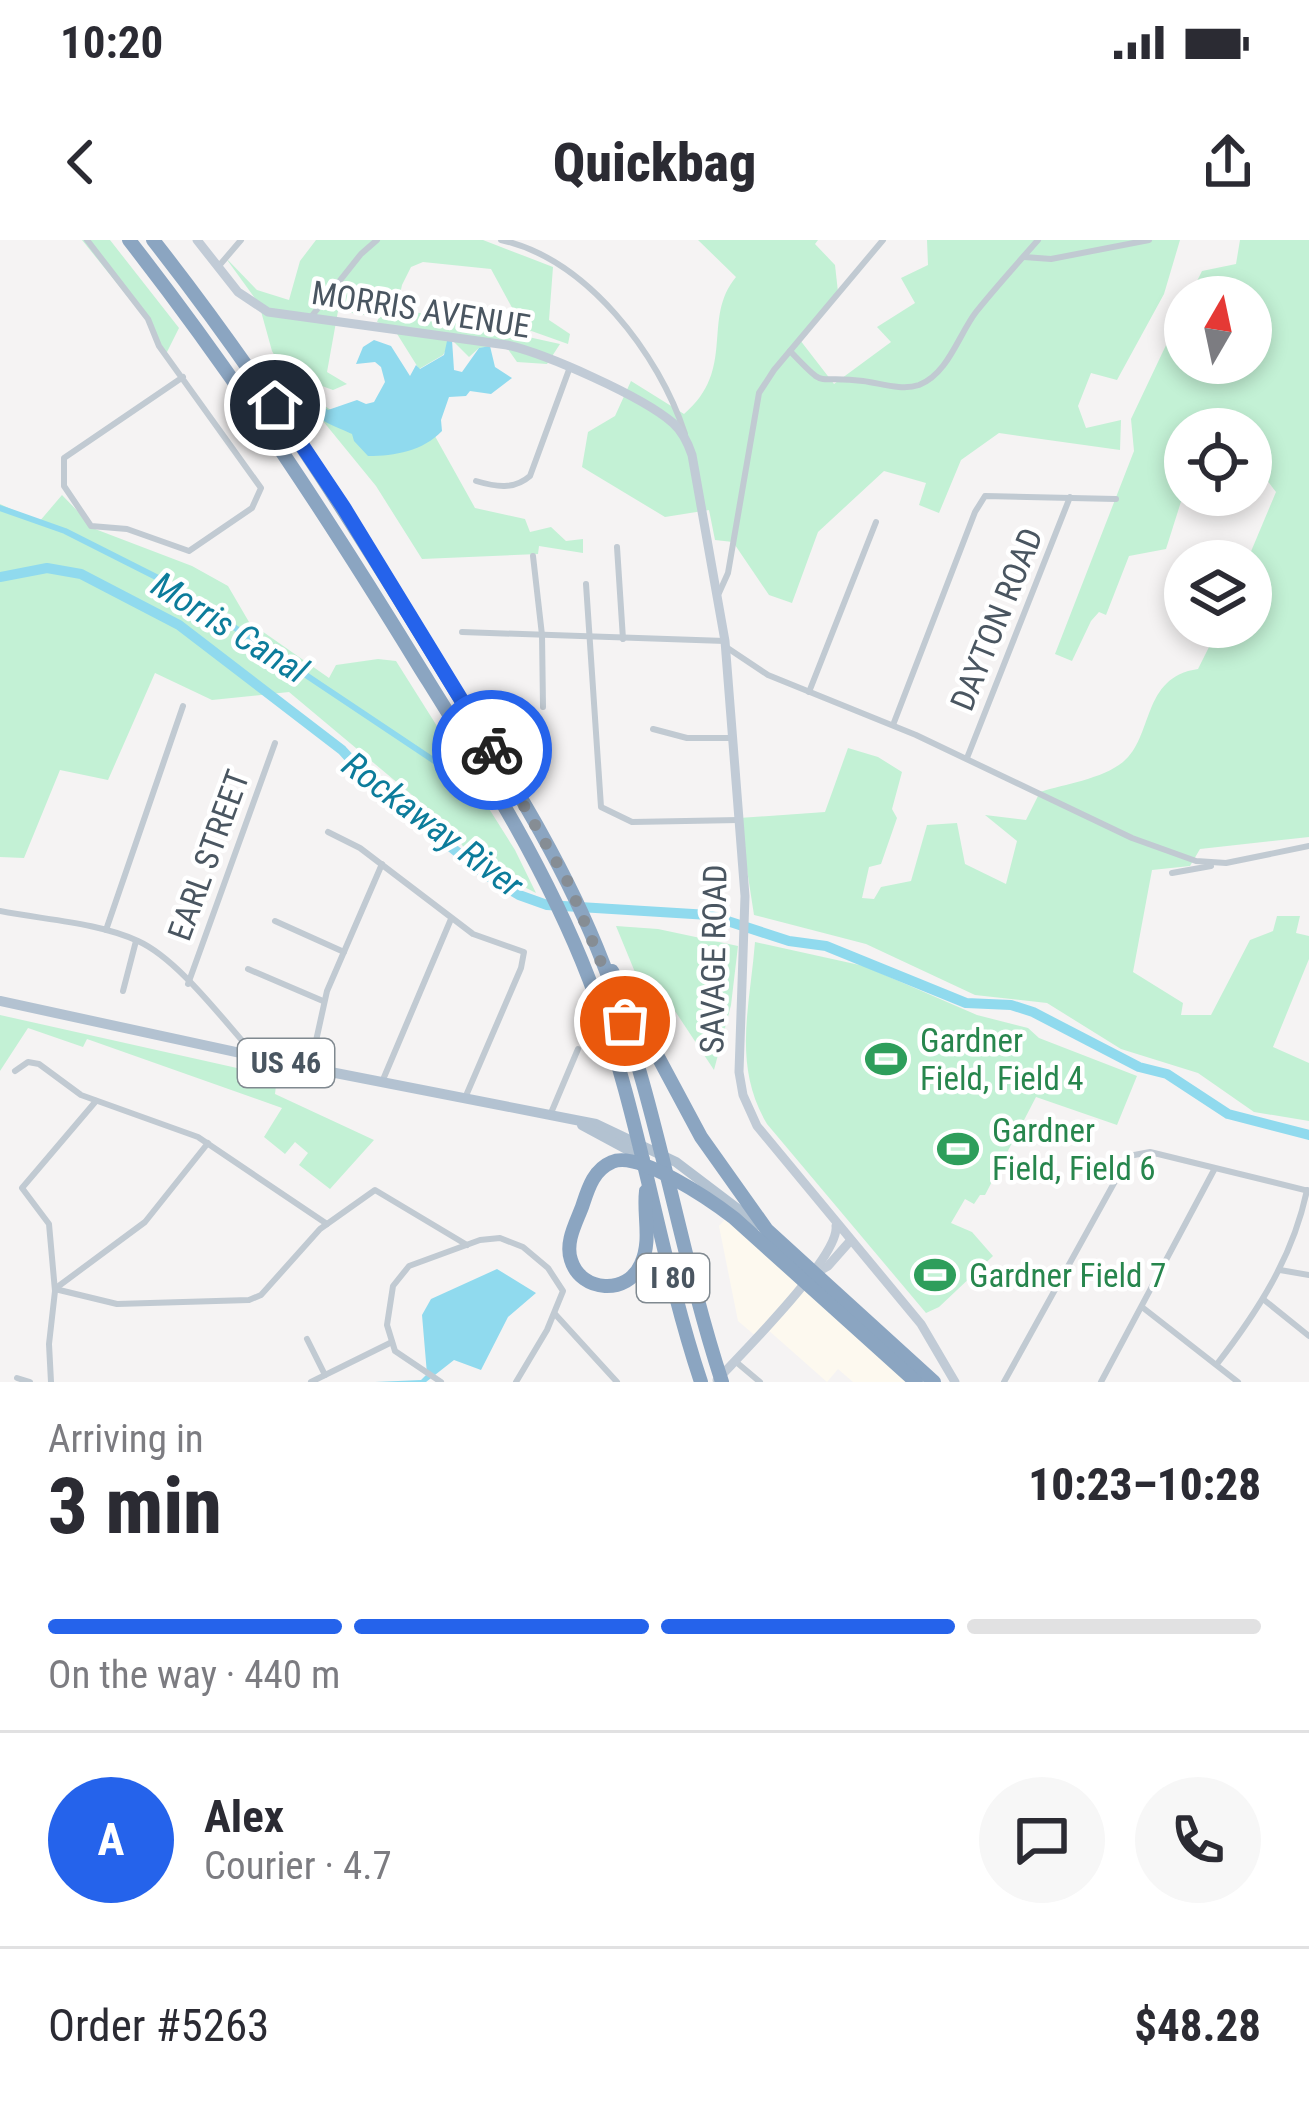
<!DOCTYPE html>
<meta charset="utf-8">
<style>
:root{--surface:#fff;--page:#f7f7f7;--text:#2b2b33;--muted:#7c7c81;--line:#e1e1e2;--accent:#2563eb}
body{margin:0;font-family:"Roboto Condensed",sans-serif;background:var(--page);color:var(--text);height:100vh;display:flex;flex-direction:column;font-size:45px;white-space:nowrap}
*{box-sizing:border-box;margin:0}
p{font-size:39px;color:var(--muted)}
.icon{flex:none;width:66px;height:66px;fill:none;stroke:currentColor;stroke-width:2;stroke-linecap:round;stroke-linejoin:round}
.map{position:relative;height:1142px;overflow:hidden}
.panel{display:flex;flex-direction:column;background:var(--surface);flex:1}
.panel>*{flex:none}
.needle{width:78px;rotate:9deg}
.buttons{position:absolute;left:1164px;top:36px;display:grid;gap:24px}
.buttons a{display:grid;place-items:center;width:108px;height:108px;border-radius:50%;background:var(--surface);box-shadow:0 6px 18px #0003;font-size:60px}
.pin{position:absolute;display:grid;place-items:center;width:102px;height:102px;color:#fff;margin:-51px;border:6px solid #fff;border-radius:50%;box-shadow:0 3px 12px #0007}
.courier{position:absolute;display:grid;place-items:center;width:120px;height:120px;margin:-60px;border:9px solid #2563eb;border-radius:50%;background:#fff;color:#222;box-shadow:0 3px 15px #0007}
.headline em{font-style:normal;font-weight:800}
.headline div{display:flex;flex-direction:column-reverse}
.headline{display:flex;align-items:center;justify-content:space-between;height:204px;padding:0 48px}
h1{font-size:78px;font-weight:800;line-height:90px}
.bar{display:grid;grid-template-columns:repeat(4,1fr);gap:18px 12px;align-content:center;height:144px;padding:0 48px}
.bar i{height:15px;border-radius:9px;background:var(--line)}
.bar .active{background:var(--accent)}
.bar p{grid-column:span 4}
.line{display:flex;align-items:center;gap:30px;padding:0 48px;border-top:3px solid var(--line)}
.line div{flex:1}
.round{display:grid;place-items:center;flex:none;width:126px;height:126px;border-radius:63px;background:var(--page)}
.status{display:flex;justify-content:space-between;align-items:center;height:84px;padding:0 60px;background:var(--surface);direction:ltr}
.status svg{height:33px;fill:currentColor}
header{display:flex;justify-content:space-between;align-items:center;height:156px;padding:0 48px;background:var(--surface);font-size:54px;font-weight:800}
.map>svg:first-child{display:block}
.commercial{fill:#fdf9ef}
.green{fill:#c3f1d5}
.water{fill:#90daee}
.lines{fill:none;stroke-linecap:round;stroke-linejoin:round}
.canal{stroke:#90daee;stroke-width:6}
.river{stroke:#90daee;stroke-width:10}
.street{stroke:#c1cad2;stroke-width:6}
.secondary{stroke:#c1cbd6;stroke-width:9}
.primary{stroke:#b3c2d1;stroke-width:10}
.highway{stroke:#8ba5c1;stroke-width:14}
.done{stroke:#868d94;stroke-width:12;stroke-dasharray:0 21.6}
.route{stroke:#2563eb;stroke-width:15}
.labels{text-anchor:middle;stroke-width:9;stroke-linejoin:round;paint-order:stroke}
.shield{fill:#fff;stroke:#808990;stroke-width:3}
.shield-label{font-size:30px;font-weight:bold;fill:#4a5661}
.street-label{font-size:33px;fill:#4a5661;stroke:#fff}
.leisure-label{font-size:33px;fill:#27864d;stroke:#fff;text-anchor:start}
.water-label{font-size:36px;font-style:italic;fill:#0c7c9b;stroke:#fff}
</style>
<div class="status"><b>10:20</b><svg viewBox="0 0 49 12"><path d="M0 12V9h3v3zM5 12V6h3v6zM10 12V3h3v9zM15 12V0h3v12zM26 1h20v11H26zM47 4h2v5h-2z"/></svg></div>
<header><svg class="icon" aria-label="back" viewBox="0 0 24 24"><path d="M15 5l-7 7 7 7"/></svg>Quickbag<svg class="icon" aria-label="share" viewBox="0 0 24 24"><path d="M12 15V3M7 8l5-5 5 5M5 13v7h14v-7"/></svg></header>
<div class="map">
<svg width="1309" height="1142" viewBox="0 0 1309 1142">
<rect width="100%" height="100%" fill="#f5f3f3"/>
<path class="commercial" d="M727,977l182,165h-56l-15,-13 -11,13 -60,-53 -9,9 -20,-17 -19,-95z"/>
<g class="green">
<path d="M82,0h28l69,88 -13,26 -17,-31z"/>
<path d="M316,0h167l70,27 -4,53 21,14 -2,10 -45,-16 -32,-59 -68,-7 -12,5 -9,18 -5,23 163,36 -13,20 -30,-2 -12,-17 -26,3 -10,9 -17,-17 -9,15 -24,14 -25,-40 -17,-7 2,-5 -41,-6 -11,61 20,12 -14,6 -30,-11c22,49 80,43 128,50l44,79 50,11 5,13 21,-5 15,14 17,-2v14l-44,-7 -1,8 -116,5 -46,-73 -89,-109 -15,-26 -13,-47 -34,-47 32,33 32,10 11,-39z"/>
<path d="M698,0h120l-3,4 20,21 3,27 -38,48 34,44 57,-42 -14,-15 38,-24 -14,-25 27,-13 -1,-25h253l-16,54 -47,86 -26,-7 -13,33 8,22 35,-8 -1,30 -121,-17 -38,27 -22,53 -20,-8 7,-22 -42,-12 -66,61 -26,71 -23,-8 -36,-53 -18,-2 -6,-30 -44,7 -83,-50 6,-35 27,-16 16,-35 53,33c53,-45 17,-95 52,-137z"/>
<path d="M1240,0h69v597l-109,12 -10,17 -38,4 -19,102 50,31 -2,12h30l39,-75 23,-9 4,-15h23l-4,17 13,3v23l-36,88 36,16v58l-55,-9 -56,-39 -77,-24 -74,-46 -72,-8 -109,-51 -112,-29 -15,-97 86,-6 23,-64 30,9 24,15 -10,37 5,9 -16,46 -12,3 -7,31 12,1 7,-12 30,-6 16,-56 30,-2 8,41 41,20 11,-43 -32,-26 41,5 14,-28c25,-8 62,-13 83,-30 31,-25 18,-85 75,-93l21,-42h32v-66h-4l29,-69 -16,-21 -9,-3v-39h-66v60l-19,60 -37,7 -23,59 -7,-3 -8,9 -19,40 -17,-7 79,-203 -3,-32 54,-114v58h66v-66h-62l13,-26 34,-7z"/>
<path d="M62,255l33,34 97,37 36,20 21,36 80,56 7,-13 42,-6 18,2 119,189 21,43 -63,-32 -24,-35 -160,-134 -77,8 -57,-27 -47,107 -48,-10 -36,88 -24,-1v-353l39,18z"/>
<path d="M616,686l42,3 80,17 -7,59 -17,65 -41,-62 -20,8z"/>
<path d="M755,702l109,24 113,49 51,13 11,10 98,38 -20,49 -81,-28 -51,98h-5l-6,9 -9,-5 -14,24 21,9 21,24 -54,51 -13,6 -159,-189c-35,-59 -17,-117 -12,-182z"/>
<path d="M0,775l277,62 -2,17 99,46 -44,49 -31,-24 9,-12 -13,-11 -10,12 -21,-17 18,-29 -195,-69 -4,8 -55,-19 -28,43z"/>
</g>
<g class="water">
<path d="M374,100l17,6 19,30 6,-11 4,4 24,-14 3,-14 5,-1 2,30 8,2 17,-24 11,-2 5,21 17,11 -21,16 -21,-3 -4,5 -17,1 -8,23 1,11c-19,20 -47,25 -74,25l-14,-15 -2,-7c-21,-10 -37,-12 -46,-36l22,12 29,-10 9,4 8,-2 11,-20 -4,-15 -6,-5 -19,2 7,-17z"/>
<path d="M497,1029l39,24 -28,24 -27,53 -27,-10 -28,22h-51l46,-2 6,-6 -5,-59 9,-16z"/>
</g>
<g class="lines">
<path class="canal" d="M0,268l65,23 103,52 280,187"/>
<path class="river" d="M0,337l47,-9 34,6 98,51 163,125 28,31 113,92 36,22 28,10 162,10 80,26 37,5 140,57 45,2 22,7 106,55 28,7 61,40 81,21"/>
<g class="street">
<path d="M87,0l61,79 11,27 102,142 -9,20 -63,43 -62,-22 -36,-3 -27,-40v-28l119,-81"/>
<path d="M501,0c86,19 158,114 184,194"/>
<path d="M1024,17l27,2 98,-19"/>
<path d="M218,27l23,-27"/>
<path d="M311,77l50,-63 16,-14"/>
<path d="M790,111c39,41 22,23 73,30 17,2 38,10 56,4 29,-11 40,-51 57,-73 20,-25 41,-48 62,-72"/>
<path d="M476,241c20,6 38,9 54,-5l40,-109"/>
<path d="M617,307l6,92"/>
<path d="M533,316l9,79 1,72"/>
<path d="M586,344l15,223 31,15 107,-2"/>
<path d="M719,353l9,-20 31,-180 15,-23 109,-130"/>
<path d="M462,392l263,9"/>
<path d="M726,407l42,28 148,60 216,103 64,23 30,2 83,-17"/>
<path d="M809,452l67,-170"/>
<path d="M893,485l82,-213 10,-16 131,3"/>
<path d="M653,489l34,9h45"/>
<path d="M967,518l103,-261"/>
<path d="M328,592l32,16 113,86 51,18 -3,16 -56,130"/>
<path d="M1172,633l39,-7"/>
<path d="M0,671c45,9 96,11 138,30 40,18 85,79 115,112"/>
<path d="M275,681l69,31"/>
<path d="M106,690l77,-224"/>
<path d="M248,729l75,32"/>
<path d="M188,744l87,-241"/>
<path d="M123,751l13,-50"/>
<path d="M310,828l17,-77 55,-127"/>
<path d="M15,831l13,-9 11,2 42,31 117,42 129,87"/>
<path d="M382,842l69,-163"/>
<path d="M551,873l27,-64"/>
<path d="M1280,1030l29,5"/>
<path d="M56,1048l89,-66 63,-79"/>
<path d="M55,1049l62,15 132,-4 12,-5 59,-66 55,-39 92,55"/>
<path d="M1263,1059l46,37"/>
<path d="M1142,1067l96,75"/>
<path d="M555,1074l62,68"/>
<path d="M307,1099l18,36"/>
<path d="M735,1121l25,21"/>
<path d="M1217,1124c41,-53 76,-107 90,-174"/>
<path d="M17,1138l13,4"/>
<path d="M51,1142l-2,-38 6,-53 -6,-67 -27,-36 74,-87"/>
<path d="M311,1142l81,-40"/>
<path d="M441,1142l-46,-31 -8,-26 6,-39 16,-20 71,-26 20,-2 23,9 25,21 15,23 -16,39 -31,52"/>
<path d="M1004,1142l125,-226 21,-4 159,39"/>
<path d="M1101,1142l113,-212"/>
</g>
<g class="secondary">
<path d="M197,0l41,52 30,20 239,33c39,9 135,51 166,78 10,9 15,20 19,32l33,186 20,255 -6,176 4,23 14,31 164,198 34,58"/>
<path d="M814,1034l14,-8 23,-26"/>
<path d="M717,1140c25,-27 123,-124 119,-154"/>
</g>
<g class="primary">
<path d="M0,761l310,67 286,56 80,38 83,63"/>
<path d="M582,885l63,34"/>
</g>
<g class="highway">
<path d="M129,0c107,137 201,281 291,428 63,101 126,200 169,311 51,130 68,271 112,403"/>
<path d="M153,0c107,136 199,281 289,429 59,96 120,188 161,294 54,135 74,281 119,419"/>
<path d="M612,731l89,166 66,93 167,152"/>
<path d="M646,951c-3,24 6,49 -5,73 -13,31 -60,29 -70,-4 -6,-18 5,-37 11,-53 6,-18 11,-37 30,-45 26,-12 100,39 122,56l182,164"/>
</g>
</g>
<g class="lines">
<path class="done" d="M492,510l77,134 56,137"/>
<path class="route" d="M275,165l69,103 148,242"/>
</g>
<defs>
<g id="stadium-bare" transform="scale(3.24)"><path d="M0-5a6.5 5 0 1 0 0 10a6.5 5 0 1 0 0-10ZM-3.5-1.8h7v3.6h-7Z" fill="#2e9e5b" stroke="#fff" stroke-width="2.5" paint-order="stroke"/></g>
</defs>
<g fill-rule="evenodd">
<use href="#stadium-bare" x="886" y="819"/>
<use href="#stadium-bare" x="958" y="909"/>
<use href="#stadium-bare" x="935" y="1035"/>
</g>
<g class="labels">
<g class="shield">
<rect x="238" y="799" width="96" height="48" rx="9"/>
<rect x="637" y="1014" width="72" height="48" rx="9"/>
</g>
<g class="shield-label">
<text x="286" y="833">US 46</text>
<text x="673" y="1048">I 80</text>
</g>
<g class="street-label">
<text transform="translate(421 69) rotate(9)" y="12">MORRIS AVENUE</text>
<text transform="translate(996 379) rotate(-68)" y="12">DAYTON ROAD</text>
<text transform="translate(208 615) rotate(-70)" y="12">EARL STREET</text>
<text transform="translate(713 719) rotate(-89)" y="12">SAVAGE ROAD</text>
</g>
<g class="leisure-label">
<text x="920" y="812">Gardner<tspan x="920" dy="38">Field, Field 4</tspan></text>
<text x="992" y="902">Gardner<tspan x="992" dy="38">Field, Field 6</tspan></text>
<text x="969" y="1047">Gardner Field 7</text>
</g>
<g class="water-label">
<text transform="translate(230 387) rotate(32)" y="13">Morris Canal</text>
<text transform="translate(433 584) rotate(37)" y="13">Rockaway River</text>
</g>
</g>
</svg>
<div class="buttons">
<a><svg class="needle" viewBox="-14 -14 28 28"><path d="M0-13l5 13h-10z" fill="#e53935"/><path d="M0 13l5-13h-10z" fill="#7c7c81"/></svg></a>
<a><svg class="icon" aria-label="locate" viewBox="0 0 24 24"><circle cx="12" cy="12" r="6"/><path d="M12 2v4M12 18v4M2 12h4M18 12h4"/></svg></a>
<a><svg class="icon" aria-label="layers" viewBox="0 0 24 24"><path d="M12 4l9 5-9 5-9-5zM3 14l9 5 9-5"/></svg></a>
</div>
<div class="pin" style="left:625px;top:781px;background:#ea580c"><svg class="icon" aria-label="bag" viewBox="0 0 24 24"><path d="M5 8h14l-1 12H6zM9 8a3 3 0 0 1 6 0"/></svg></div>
<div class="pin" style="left:275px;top:165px;background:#1f2937"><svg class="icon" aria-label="home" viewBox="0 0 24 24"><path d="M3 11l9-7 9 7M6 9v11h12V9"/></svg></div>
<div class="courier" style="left:492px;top:510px"><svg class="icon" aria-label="bike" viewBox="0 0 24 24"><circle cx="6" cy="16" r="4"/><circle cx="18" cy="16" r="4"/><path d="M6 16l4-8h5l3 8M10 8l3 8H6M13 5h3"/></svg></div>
</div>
<section class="panel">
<div class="headline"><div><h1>3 min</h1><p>Arriving in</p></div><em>10:23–10:28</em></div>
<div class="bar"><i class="active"></i><i class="active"></i><i class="active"></i><i></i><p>On the way · 440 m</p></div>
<div class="line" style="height:216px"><b class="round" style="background:var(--accent);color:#fff">A</b><div><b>Alex</b><p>Courier · 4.7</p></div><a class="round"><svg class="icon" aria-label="chat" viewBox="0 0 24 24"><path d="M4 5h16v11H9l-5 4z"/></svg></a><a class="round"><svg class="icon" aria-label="phone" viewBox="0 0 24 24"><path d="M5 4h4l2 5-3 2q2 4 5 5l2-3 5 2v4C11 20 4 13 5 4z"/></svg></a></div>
<div class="line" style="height:156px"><div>Order #5263</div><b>$48.28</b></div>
</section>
